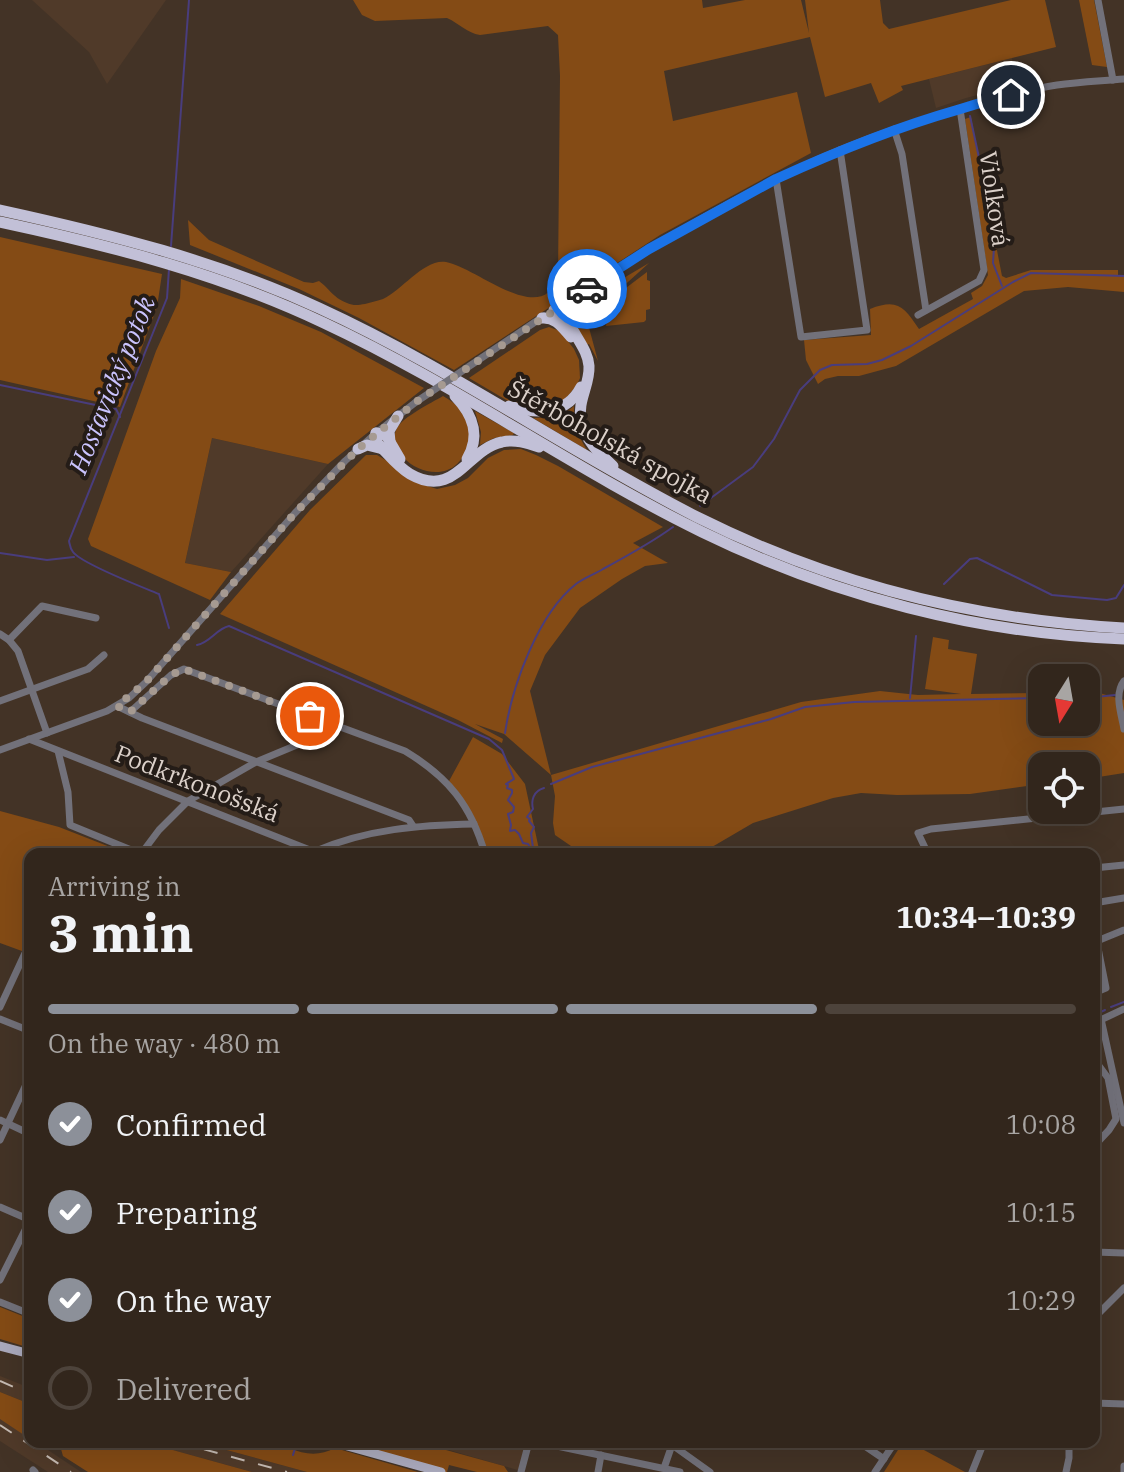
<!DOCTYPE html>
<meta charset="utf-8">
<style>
:root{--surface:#32261c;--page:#3d3229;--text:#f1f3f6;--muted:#a8a5a3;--line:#4d433b;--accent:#8c9099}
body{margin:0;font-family:"IBM Plex Serif",serif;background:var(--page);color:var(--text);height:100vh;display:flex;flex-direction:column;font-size:30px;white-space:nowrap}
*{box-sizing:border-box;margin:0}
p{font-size:26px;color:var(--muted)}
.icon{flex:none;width:44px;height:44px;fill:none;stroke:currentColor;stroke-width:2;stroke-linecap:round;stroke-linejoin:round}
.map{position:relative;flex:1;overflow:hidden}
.side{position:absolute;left:24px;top:848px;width:1076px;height:600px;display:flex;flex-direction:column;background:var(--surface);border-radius:16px;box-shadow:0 8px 32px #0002,0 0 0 2px var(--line)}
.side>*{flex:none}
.needle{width:52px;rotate:191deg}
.tools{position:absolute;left:1028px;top:664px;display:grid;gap:16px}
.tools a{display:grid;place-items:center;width:72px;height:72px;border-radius:16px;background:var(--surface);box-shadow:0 8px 32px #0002,0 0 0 2px var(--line);font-size:40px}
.pin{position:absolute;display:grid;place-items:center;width:68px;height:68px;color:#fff;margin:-34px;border:4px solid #fff;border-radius:50%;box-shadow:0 2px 8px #0007}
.courier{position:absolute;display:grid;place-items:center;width:80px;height:80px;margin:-40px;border:6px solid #1a73e8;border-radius:50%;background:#fff;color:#222;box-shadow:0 2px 10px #0007}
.overview em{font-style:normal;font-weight:700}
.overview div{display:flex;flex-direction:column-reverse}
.overview{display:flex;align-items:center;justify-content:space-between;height:136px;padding:0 24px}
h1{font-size:52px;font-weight:700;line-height:60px}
.bar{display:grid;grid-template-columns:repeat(4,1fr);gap:12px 8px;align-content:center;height:96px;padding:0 24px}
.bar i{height:10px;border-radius:6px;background:var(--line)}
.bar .on{background:var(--accent)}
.bar p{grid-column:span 4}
ol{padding:0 24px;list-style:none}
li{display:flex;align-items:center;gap:24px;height:88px}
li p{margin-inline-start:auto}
li .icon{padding:8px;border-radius:50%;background:var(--accent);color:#fff;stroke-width:4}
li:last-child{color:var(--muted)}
li i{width:44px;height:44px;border:4px solid var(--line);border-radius:50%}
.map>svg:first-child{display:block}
.built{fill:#503a29}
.green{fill:#844b15}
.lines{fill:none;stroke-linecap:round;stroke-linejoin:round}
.stream{stroke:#493d7d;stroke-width:2}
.minor{stroke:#72717a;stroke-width:7}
.major{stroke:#abaabd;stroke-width:9}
.highway{stroke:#c2c0d7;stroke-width:11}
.rail{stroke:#c6bbb3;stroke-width:2;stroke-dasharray:14 14;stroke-linecap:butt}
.minor-bridge{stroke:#72717a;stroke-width:7}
.done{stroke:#a69a91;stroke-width:8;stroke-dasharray:0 14.4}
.route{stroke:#1a73e8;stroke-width:10}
.labels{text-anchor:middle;stroke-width:8;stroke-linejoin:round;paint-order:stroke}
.street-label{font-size:24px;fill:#dcd1ca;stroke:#241c17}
.water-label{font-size:26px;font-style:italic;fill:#cac3fd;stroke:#241c17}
</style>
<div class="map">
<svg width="1124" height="1472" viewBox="0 0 1124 1472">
<rect width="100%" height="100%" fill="#433326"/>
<g class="built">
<path d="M32,0h134l-59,84 -18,-32z"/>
<path d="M1012,58l5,27 -51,13 -30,10 -7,-29z"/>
<path d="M212,438l116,26 -97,108 -46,-9z"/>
<path d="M0,1376l30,12v16l-30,-12z"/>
<path d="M0,1418l30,20v4h6l45,30h-33l-48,-31z"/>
<path d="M144,1442h53l110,30h-55z"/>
<path d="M421,1442h108l-8,29z"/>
</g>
<g class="green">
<path d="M353,0h349l1,8 42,-8h56l8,33 -4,-33h75l3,23 6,6 122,-29h34l11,47 -155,39 2,4 -24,13 -8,-20 -46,14 -15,-60 -146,34 9,50 124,-29 14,61 -151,82 -206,135 -95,-52 -60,-29 -109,-44 -2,-25 21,20 95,42 9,1 6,-2c12,9 12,15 28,22 7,3 11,2 18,1 6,-2 13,-3 18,-5 19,-9 42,-41 63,-37 30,5 97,67 112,14l2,-200 -2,-41 -10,-9 -68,9c-13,-2 -20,-11 -33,-17l-72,3 -13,-6z"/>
<path d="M1079,0h15l13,67 -15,-2z"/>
<path d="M971,117l31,159 4,2 25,-8h87v5h6v17l-56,-5 -44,4 -128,75 -37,10h-21l-13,3 -7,5 -12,-24 -2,-20 67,-5 -1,-26c28,-11 34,-2 49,20l54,-30 -2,-6 11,-7 6,-11 -23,-156z"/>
<path d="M0,237l162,37 -5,33 -37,100 -120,-27z"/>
<path d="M649,263l-52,47 -9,14 10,37 -9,-17 -3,1c-7,-14 -14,-24 -8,-40z"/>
<path d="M647,272v8l3,1v28l-4,1v10l-2,2 -38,4 4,-26z"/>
<path d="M181,279l78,27 62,26 103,56 -96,76 -116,-26 -27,125 46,9 -21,28 -119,-54 -3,-7 68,-188 24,-53z"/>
<path d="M549,327l11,4 14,18 5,11 1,18 -3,7 -15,18 -19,5 -35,-7 -39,-23 71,-48z"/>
<path d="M443,396c13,7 29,21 27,38 -9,71 -91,27 -73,-6 6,-11 34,-25 46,-32z"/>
<path d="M574,406c-1,16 4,30 13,44l-54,-32c15,-1 29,-1 41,-12z"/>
<path d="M475,411l39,22 -1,2 -19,3 -14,7 1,-13z"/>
<path d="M521,449l15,6 22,11 105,61 -30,16 35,20 -23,3 -23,13 -42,29 -35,47 -15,36 21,84 250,-73 79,-11 38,4 43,-1 -36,-5 8,-52 16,3 -1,9 29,5 -6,40 71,-1v29h44v-30h10l28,8v73l-38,6v-13h-44v18l-72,10 -73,1 -36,-2 -28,5 -80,25 -53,31h-100l-29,-8 -16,-11 -2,-12 2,-27 -4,-21 -47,-41 -29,-10 28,15 -1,4 -44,-23 -238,-106 90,-104 56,-55h11l12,7 23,19 25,8 18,-4 13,-7 20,-20 16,-8z"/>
<path d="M473,737l29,17 23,30 15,70h-54l-10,-31 -28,-40z"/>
<path d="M0,811l59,16 69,27h-98v100l-30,-11z"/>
<path d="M0,1307l30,12v29l-30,-9z"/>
<path d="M0,1392l30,12v35l-30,-20z"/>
<path d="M59,1442h85l108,30h-164l-25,-16z"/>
<path d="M197,1442h94l-1,6c15,7 30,8 45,0l83,24h-111z"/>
<path d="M337,1442h80l87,24 4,6h-31l-28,-7 -2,7h-4z"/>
<path d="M903,1442h6l56,30h-81z"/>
</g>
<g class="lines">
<g class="stream">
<path d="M970,116l25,116 -2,31 9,23"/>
<path d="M171,246l18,-246"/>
<path d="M169,269l-2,29 -98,243c1,5 1,7 4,11 9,12 69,35 86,42l10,34"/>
<path d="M0,385l110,23 6,1 4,8"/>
<path d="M700,506l53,-39 21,-28 26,-49 20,-20 12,-5 35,-1 15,-4 29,-14 102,-64 18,-9 93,3"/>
<path d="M0,553l47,7 27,-3"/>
<path d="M944,584l26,-25 7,-1 75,37 55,5 9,-2 8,-13"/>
<path d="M197,645c14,-3 19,-16 32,-19l260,113 13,11 12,29 -8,5 2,1 -1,3 5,2v3l-4,7 6,7 -1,5 -5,2 3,11 -1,6 5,-1 4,4 4,9 5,1 6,10"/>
<path d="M910,698l6,-62"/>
<path d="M1086,698l29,-3"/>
<path d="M505,733c7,-47 33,-119 71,-149 8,-6 19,-10 27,-15 24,-13 48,-26 70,-42"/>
<path d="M551,784l41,-17 179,-48 34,-12 49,-5 188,-4"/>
<path d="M533,848l-2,-15 3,-6 -5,-6 1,-2 -3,-2 6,-8c-2,-8 0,-18 11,-21"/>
<path d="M1111,1007l13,-5"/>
<path d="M1094,1015l11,-5"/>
<path d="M293,1455l4,-13"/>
</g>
<g class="minor">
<path d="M1098,0l15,80"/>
<path d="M894,129l8,25 24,156"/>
<path d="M776,179l25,158 66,-7 -27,-180"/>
<path d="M568,301c87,-56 177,-112 272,-151 38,-16 77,-29 116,-40 33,-10 67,-20 101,-25 22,-3 45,-4 67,-6"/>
<path d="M918,315l61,-34 5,-11 -24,-161"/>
<path d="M477,361l67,-45"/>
<path d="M0,634l9,6 9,11 29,82"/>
<path d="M9,640l33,-34 54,12"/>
<path d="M1124,681c-10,13 -3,32 0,48"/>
<path d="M0,701l88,-32 16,-14"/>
<path d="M117,706l25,12 267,102 4,6"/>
<path d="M130,712l41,-37 13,-6 221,82c43,26 66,54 80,103"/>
<path d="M29,739l291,115"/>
<path d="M0,750l107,-39 22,-13 17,-16 149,-169 50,-52 31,-28 40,-31"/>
<path d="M58,751l10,41 2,33 71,29"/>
<path d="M316,851c50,-22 105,-26 158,-27"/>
<path d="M141,854l18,-24 29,-29 68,-39 84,-35"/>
<path d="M928,854l-10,-21 13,-4 193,-20"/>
<path d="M1094,868l30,-3"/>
<path d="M1094,903l30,-5"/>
<path d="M1094,928l12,60 -12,5"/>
<path d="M1097,941l27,-11"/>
<path d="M0,1007l26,-56"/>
<path d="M0,1019l30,12"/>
<path d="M1101,1019l23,104"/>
<path d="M1094,1023l30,-14"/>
<path d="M1094,1059l14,19 8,41 -7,11 -15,16"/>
<path d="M0,1120l30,14"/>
<path d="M0,1140l30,-64"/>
<path d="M0,1207l30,13"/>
<path d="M1094,1252l30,1"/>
<path d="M0,1280l30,-60"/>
<path d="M0,1302l30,12"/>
<path d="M1094,1318l30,-30"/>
<path d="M1094,1403l30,1"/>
<path d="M538,1442l142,30"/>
<path d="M668,1442l42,30"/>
<path d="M859,1442l25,17"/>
<path d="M664,1468l8,-23"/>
<path d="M33,1470l2,2"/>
<path d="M521,1472l8,-30"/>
<path d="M598,1472l3,-17"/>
<path d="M875,1472l20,-30"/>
<path d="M972,1472l12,-30"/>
<path d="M1066,1472l3,-14v-16"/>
<path d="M1124,1472v-6"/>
</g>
<g class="major">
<path d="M0,1346l30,8"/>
<path d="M333,1442l108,30"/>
</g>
<g class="highway">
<path d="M0,210c110,24 217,51 319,98 131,60 250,144 378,209 134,67 279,103 427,111"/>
<path d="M0,222c112,24 221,52 324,101 131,61 249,146 378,209 131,64 277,102 422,107"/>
<path d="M554,310c11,2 14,12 20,22 6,11 14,21 15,34 1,19 -12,35 -8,55 4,19 18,32 32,45"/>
<path d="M542,318c14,-1 20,9 29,19"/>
<path d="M566,318v-10l5,-9"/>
<path d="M455,396c18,19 26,39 12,63"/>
<path d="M509,406c27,8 57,10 72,-19"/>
<path d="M376,433v6l2,5c10,10 20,23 32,30 45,26 57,-25 92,-32 13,-3 25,1 37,5"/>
<path d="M376,433l10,2 14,24"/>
<path d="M390,442l-1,-11 9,-15"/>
<path d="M358,449l9,-4 16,4"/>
</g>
<g class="rail">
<path d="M0,1381l30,13"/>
<path d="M0,1425l71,47"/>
<path d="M177,1442l110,30"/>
</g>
<path class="minor-bridge" d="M416,402l61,-41"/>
</g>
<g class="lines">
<path class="done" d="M310,716l-126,-47 -13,6 -41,37 -13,-6 29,-24 149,-169 63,-64 58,-47 171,-113"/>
<path class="route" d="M587,289l62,-40 127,-70c59,-27 118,-51 181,-69 18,-5 36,-12 54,-15"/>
</g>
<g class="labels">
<g class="street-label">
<text transform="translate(994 199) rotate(82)" y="8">Violková</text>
<text transform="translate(610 442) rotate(29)" y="8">Štěrboholská spojka</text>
<text transform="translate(197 784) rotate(21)" y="8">Podkrkonošská</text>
</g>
<g class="water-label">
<text transform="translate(112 385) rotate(-68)" y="9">Hostavický potok</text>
</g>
</g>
</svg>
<div class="tools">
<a><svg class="needle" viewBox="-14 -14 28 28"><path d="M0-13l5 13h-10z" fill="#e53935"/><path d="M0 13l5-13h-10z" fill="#a8a5a3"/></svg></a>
<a><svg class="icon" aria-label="locate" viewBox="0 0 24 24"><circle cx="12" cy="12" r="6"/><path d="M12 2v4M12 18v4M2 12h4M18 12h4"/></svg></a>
</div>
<div class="pin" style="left:310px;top:716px;background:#ea580c"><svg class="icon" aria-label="bag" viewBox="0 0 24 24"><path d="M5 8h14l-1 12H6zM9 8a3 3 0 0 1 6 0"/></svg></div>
<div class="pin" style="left:1011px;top:95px;background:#1f2937"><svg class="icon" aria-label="home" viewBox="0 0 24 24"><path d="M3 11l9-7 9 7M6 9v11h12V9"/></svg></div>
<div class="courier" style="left:587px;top:289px"><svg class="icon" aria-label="car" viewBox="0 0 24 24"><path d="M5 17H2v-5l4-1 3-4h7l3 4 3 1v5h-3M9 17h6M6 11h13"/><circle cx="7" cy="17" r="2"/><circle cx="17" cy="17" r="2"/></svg></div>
<section class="side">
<div class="overview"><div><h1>3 min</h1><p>Arriving in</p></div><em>10:34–10:39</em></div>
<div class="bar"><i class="on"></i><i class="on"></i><i class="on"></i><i></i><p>On the way · 480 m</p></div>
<ol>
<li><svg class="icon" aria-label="check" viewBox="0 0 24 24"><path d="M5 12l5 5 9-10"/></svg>Confirmed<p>10:08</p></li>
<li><svg class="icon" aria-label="check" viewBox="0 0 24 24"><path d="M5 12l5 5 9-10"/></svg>Preparing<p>10:15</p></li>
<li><svg class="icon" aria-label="check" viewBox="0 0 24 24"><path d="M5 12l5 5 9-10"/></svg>On the way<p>10:29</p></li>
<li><i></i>Delivered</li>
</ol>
</section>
</div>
